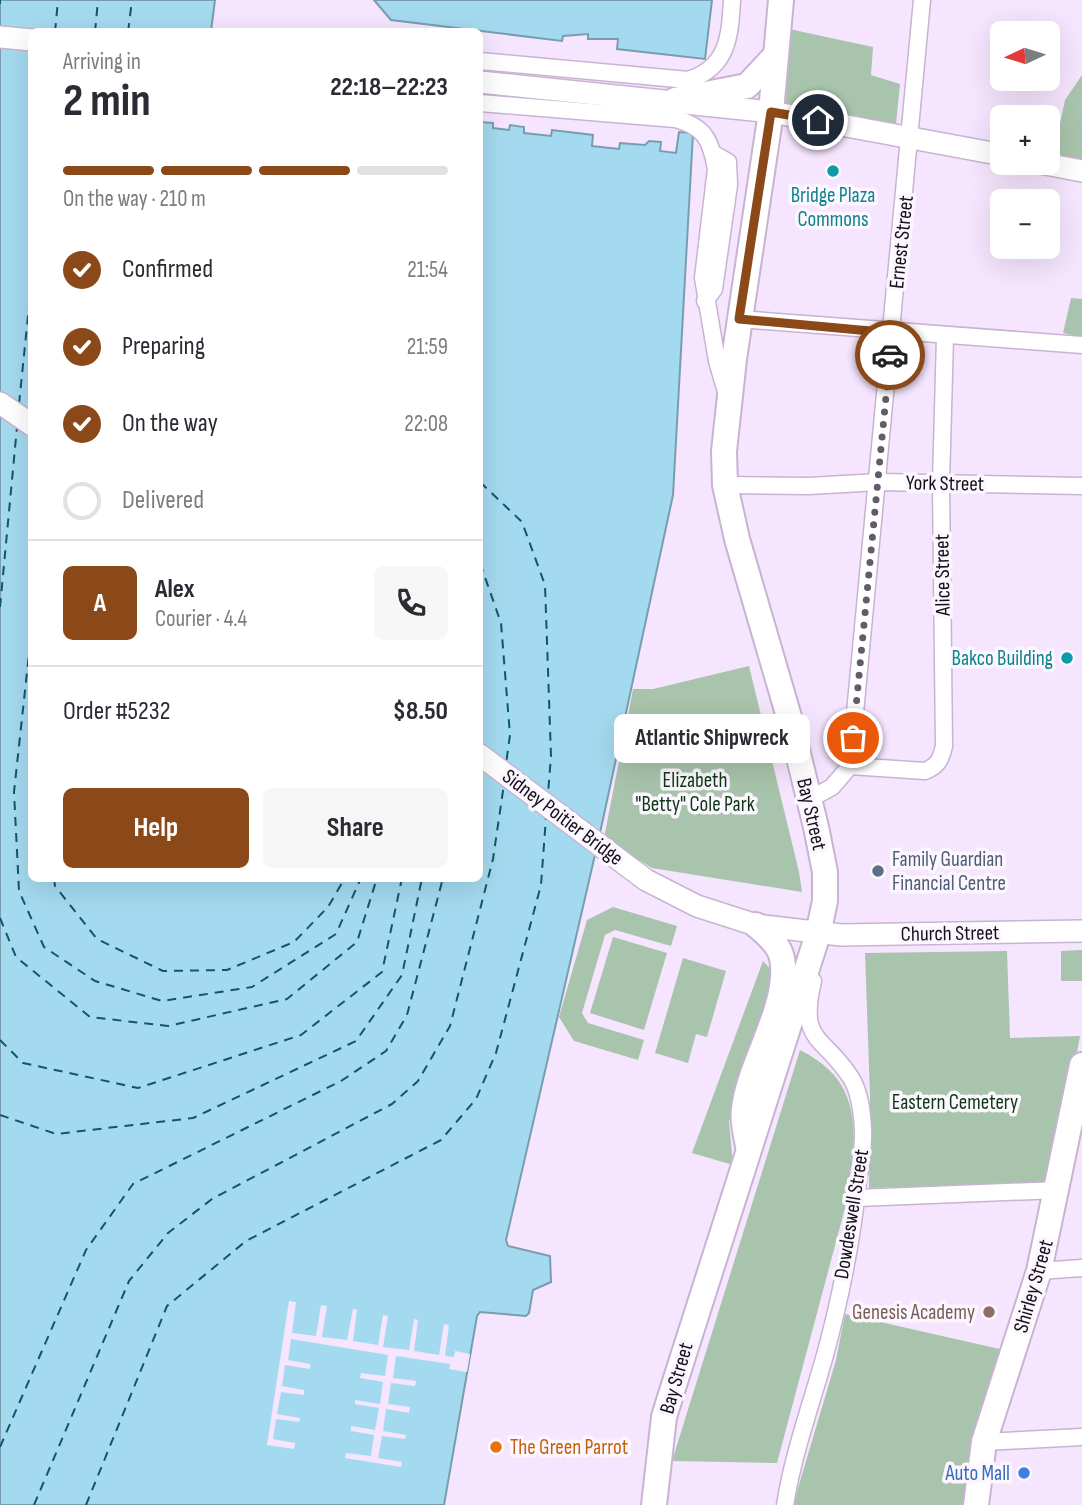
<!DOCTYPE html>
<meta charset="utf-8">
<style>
:root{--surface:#fff;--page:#f7f7f7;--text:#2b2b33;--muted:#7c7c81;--line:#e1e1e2;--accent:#8b4818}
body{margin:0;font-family:"Sofia Sans Condensed",sans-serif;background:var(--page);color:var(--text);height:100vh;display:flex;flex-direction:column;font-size:26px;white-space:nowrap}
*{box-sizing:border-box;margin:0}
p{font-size:23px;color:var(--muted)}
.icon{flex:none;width:38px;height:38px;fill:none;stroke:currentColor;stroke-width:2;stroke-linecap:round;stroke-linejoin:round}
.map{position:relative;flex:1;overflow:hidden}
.sheet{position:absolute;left:28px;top:28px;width:455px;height:854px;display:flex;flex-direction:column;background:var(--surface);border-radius:10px;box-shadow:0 7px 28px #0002}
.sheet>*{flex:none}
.needle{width:46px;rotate:266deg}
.fabs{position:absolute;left:990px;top:21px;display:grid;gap:14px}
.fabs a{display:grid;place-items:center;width:70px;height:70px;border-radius:10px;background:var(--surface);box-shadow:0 7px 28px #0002;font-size:35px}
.pin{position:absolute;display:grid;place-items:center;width:60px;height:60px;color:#fff;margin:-30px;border:4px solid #fff;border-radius:50%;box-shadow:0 2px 7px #0007}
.courier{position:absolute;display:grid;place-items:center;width:70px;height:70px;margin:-35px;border:5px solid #8b4818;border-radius:50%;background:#fff;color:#222;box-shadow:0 2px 9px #0007}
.bubble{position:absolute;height:49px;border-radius:10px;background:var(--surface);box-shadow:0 7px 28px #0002;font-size:23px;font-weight:700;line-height:49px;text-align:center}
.head em{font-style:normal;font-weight:700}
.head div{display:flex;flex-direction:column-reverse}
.head{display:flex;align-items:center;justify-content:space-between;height:119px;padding:0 35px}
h1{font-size:46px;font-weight:700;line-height:52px}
.bar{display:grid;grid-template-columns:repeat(4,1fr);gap:10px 7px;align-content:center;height:84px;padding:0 35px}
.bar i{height:9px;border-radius:5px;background:var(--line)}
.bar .active{background:var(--accent)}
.bar p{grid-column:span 4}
.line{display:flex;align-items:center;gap:18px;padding:0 35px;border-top:2px solid var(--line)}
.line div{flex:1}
.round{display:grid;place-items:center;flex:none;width:74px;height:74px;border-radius:10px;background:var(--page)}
ol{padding:0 35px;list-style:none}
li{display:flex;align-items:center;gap:21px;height:77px}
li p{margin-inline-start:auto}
li .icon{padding:7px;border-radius:50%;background:var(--accent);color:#fff;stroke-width:4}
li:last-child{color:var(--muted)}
li i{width:38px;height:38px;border:4px solid var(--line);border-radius:50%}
.action{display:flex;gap:14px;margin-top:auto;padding:14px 35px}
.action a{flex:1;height:80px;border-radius:10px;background:var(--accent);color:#fff;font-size:28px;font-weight:700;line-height:80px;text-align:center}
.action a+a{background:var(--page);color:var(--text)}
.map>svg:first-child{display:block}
.green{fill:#a9c4ac}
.water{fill:#a4daef;stroke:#799daf;stroke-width:2}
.pier{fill:#f6e5fe}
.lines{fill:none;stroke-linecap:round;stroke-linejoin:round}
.ferry{stroke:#10576c;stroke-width:2;stroke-dasharray:9 7;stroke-linecap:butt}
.minor-casing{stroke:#c9b3d2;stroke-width:19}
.major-casing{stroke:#c9b3d2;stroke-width:24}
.highway-casing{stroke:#c9b3d2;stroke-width:28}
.minor{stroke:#fff;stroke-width:16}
.major{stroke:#fff;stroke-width:21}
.highway{stroke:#fff;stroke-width:24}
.done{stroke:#645a69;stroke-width:7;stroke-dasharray:0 12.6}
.route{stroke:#8b4818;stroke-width:9}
.culture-dot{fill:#0f9aa8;stroke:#fcf7fe;stroke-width:2.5}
.service-dot{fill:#5c6f8a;stroke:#fcf7fe;stroke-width:2.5}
.education-dot{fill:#8d6e63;stroke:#fcf7fe;stroke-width:2.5}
.food-dot{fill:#e8710a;stroke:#fcf7fe;stroke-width:2.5}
.shop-dot{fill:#3f7fe0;stroke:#fcf7fe;stroke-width:2.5}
.labels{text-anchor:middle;stroke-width:7;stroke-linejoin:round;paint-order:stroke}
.culture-label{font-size:21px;fill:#0d838f;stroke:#fcf7fe}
.street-label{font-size:21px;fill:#160f19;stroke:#fcf7fe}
.park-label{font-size:21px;fill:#0d3817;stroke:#fcf7fe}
.service-label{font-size:21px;fill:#4e5e75;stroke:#fcf7fe;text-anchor:start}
.education-label{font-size:21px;fill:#785e54;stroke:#fcf7fe;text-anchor:end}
.food-label{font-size:21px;fill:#c56008;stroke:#fcf7fe;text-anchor:start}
.shop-label{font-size:21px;fill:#366cbe;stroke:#fcf7fe;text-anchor:end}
</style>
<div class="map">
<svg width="1082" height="1505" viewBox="0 0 1082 1505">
<rect width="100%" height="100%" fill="#f6e5fe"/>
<g class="green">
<path d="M789,29l84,18 -2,28 29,9 -4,40 -115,-22z"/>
<path d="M1082,75v88l-29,-6 12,-57z"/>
<path d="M1071,298l11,1v38l-19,-4z"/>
<path d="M749,666l50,206 3,20 -150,-24 -48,-30 29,-149h20z"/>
<path d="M613,907l64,19 -6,20 -56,-16 -10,5 -23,78 6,10 56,17 -6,20 -64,-19 -15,-24 28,-97z"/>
<path d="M613,937l54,16 -23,77 -54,-17z"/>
<path d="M1082,950v31h-21v-30z"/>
<path d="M1007,951l3,87 70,-2 -27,147 -184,5 1,-93 -5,-142z"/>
<path d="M683,958l43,13 -19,66 -11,-3 -8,29 -33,-10z"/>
<path d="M763,961l13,14 -47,146 4,44 -41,-12z"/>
<path d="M800,1050c59,30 55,70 53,128l-76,285 -105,-2z"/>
<path d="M845,1314l159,36 -37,155h-174l43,-145z"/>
</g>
<g class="water">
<path d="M0,0h215l-4,31 -179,1v846h448v-756l13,1v5l16,2 1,-5 14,2v6l27,3 1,-6 41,5 -1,11 27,3 1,-6 25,2 4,-4 12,1 -1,9 16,2 3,-21 14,1 -20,362 -73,338 -94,407 2,6 42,10 1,26 -18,8 -4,23 -3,3 -46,-4 -3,4 -33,189h-444z"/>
<path d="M374,0h338l-7,59 -88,-10 1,-10h-30v-5l-25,2 -1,5 -171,-21z"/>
</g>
<path class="pier" d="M289,1301l7,1 -4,31 24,3 5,-31 6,1 -5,31 25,3 6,-31 4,1 -4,31 25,4 5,-30 5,1 -5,31 26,3 5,-31 4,1 -4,31 25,4 5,-31 5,1 -4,31 9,1 1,-6 15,3 -3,18 -18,-3 1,-5 -54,-8 -3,22 23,3 -1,5 -24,-3 -3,21 22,3 -1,6 -23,-4 -3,22 23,4 -1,4 -23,-3 -4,22 24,4 -1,5 -56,-9 1,-5 25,3 3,-21 -23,-4v-5l24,4 4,-22 -24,-4v-4l25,4 3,-22 -23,-4 1,-5 24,3 3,-21 -97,-16 -3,21 22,4v5l-25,-4 -3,21 22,4v5l-23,-3 -4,22 23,4 -1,4 -23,-3 -3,20 22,4 -1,6 -27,-4z"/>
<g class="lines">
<g class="ferry">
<path d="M0,4v-4"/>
<path d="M55,32l3,-32"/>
<path d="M95,32l3,-32"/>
<path d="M128,32l4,-32"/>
<path d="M19,404l13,-127"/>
<path d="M480,482l42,40 23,63 6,171 -3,38"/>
<path d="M480,563l21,60 9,112 -4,29"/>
<path d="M0,607l17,-180"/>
<path d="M32,626l-18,166 5,99 25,56 51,34 67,20 90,-14 84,-53 25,-56"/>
<path d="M54,878l1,8 42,53 66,32 64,-1 67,-28 34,-35 17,-29"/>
<path d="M0,918l16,39 74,60 78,9 119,-27 70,-57 20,-64"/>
<path d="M0,1040l23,23 115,25 163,-53 81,-63 20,-94"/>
<path d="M0,1115l56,19 137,-16 163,-77 46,-66 20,-97"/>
<path d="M0,1447l86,-197 47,-66 208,-103 45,-30 21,-36 36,-137"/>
<path d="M34,1505l95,-224 39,-48 44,-34 180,-95 26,-23 32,-55 43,-167 11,-75"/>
<path d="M86,1505l81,-199 79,-65 195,-101 35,-41 20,-46 45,-168 5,-68"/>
</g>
<g class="minor-casing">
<g id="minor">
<path d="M480,61l208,19c40,-12 42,-44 44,-80"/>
<path d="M480,103l195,16c30,7 36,22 41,50l-13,109 14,83 9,31"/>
<path d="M705,301l9,-12 15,-104 -1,-23 -14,-8"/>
<path d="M739,319l343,26"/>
<path d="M725,485l84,1 70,-4 203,4"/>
<path d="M850,766l75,5c13,-5 16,-12 19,-25l-3,-263 4,-146"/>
<path d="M810,799l22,-12 18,-21 72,-766"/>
<path d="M857,1198l201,-8"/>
<path d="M1039,1271l43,-3"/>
<path d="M984,1442l98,-5"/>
<path d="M785,1505c8,-51 26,-100 40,-150 15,-55 27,-115 33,-173 2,-17 6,-35 5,-53 -1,-17 -3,-37 -12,-51 -27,-43 -53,-34 -38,-97"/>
</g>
</g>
<g class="major-casing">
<g id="major">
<path d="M0,37l32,3"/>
<path d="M480,82l291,30 232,43"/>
<path d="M1040,163l42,8"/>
<path d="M0,403l32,22"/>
<path d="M480,755l166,125 51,26 59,19 85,10 241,-4"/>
</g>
</g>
<g class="highway-casing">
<g id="highway">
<path d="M675,100l72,-14 29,-31"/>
<path d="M748,1146c-2,-11 -6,-26 -4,-37 5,-46 47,-105 38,-151 -3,-14 -16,-24 -26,-33"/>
<path d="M654,1505l10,-88 9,-29 145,-454 7,-33v-29l-9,-45 -27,-110 -52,-178 -12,-54 -1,-34 10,-92 37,-247 10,-112"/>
<path d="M976,1505l8,-63 55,-171 43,-206"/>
</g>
</g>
<use href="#minor" class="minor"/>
<use href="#major" class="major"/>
<use href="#highway" class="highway"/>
</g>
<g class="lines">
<path class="done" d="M853,738l37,-383"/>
<path class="route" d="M818,120l-47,-8 -32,207 153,14 -2,22"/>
</g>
<g class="culture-dot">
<circle cx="833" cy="171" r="7"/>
<circle cx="1067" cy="658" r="7"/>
</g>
<circle class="service-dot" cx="878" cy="871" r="7"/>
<circle class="education-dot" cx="989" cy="1312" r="7"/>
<circle class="food-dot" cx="496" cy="1447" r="7"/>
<circle class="shop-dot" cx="1024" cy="1473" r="7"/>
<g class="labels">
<g class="culture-label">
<text x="833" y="202">Bridge Plaza<tspan x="833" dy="24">Commons</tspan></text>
<text x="1053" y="665" text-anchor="end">Bakco Building</text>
</g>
<g class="street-label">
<text transform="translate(901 242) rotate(-84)" y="7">Ernest Street</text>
<text transform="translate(945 483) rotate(1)" y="7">York Street</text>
<text transform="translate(942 575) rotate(-91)" y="7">Alice Street</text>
<text transform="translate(812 814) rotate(77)" y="7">Bay Street</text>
<text transform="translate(563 817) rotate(37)" y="7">Sidney Poitier Bridge</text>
<text transform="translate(950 933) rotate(-1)" y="7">Church Street</text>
<text transform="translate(851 1214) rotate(-81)" y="7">Dowdeswell Street</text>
<text transform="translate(1033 1286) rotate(-74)" y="7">Shirley Street</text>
<text transform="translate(676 1378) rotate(-74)" y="7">Bay Street</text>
</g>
<g class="park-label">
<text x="695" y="787">Elizabeth<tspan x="695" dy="24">"Betty" Cole Park</tspan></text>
<text x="955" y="1109">Eastern Cemetery</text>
</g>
<g class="service-label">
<text x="892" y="866">Family Guardian<tspan x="892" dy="24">Financial Centre</tspan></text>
</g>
<g class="education-label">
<text x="975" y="1319">Genesis Academy</text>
</g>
<g class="food-label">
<text x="510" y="1454">The Green Parrot</text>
</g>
<g class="shop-label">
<text x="1010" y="1480">Auto Mall</text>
</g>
</g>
</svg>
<div class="fabs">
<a><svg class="needle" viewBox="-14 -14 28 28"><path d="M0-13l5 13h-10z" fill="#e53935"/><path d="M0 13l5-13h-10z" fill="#7c7c81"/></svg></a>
<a>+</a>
<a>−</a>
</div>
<div class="pin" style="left:853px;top:738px;background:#ea580c"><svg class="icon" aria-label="bag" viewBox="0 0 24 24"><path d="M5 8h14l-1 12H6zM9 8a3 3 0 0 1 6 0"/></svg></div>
<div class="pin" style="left:818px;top:120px;background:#1f2937"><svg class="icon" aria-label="home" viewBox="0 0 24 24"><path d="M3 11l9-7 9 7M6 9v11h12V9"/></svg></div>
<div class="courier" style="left:890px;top:355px"><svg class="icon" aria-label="car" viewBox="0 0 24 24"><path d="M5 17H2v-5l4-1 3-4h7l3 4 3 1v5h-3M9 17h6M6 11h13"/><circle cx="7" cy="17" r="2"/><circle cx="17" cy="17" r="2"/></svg></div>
<div class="bubble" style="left:614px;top:714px;width:196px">Atlantic Shipwreck</div>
<section class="sheet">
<div class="head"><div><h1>2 min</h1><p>Arriving in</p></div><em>22:18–22:23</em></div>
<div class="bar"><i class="active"></i><i class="active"></i><i class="active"></i><i></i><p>On the way · 210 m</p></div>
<ol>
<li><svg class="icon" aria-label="check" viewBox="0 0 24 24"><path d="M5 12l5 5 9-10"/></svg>Confirmed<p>21:54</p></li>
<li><svg class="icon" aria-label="check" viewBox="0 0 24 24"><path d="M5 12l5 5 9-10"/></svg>Preparing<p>21:59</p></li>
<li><svg class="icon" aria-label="check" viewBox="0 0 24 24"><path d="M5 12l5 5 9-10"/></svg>On the way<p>22:08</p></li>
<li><i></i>Delivered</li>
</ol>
<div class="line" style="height:126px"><b class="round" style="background:var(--accent);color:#fff">A</b><div><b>Alex</b><p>Courier · 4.4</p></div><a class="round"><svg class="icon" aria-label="phone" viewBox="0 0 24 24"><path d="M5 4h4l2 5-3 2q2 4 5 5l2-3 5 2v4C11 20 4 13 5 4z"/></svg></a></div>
<div class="line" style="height:91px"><div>Order #5232</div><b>$8.50</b></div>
<div class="action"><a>Help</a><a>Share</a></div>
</section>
</div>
